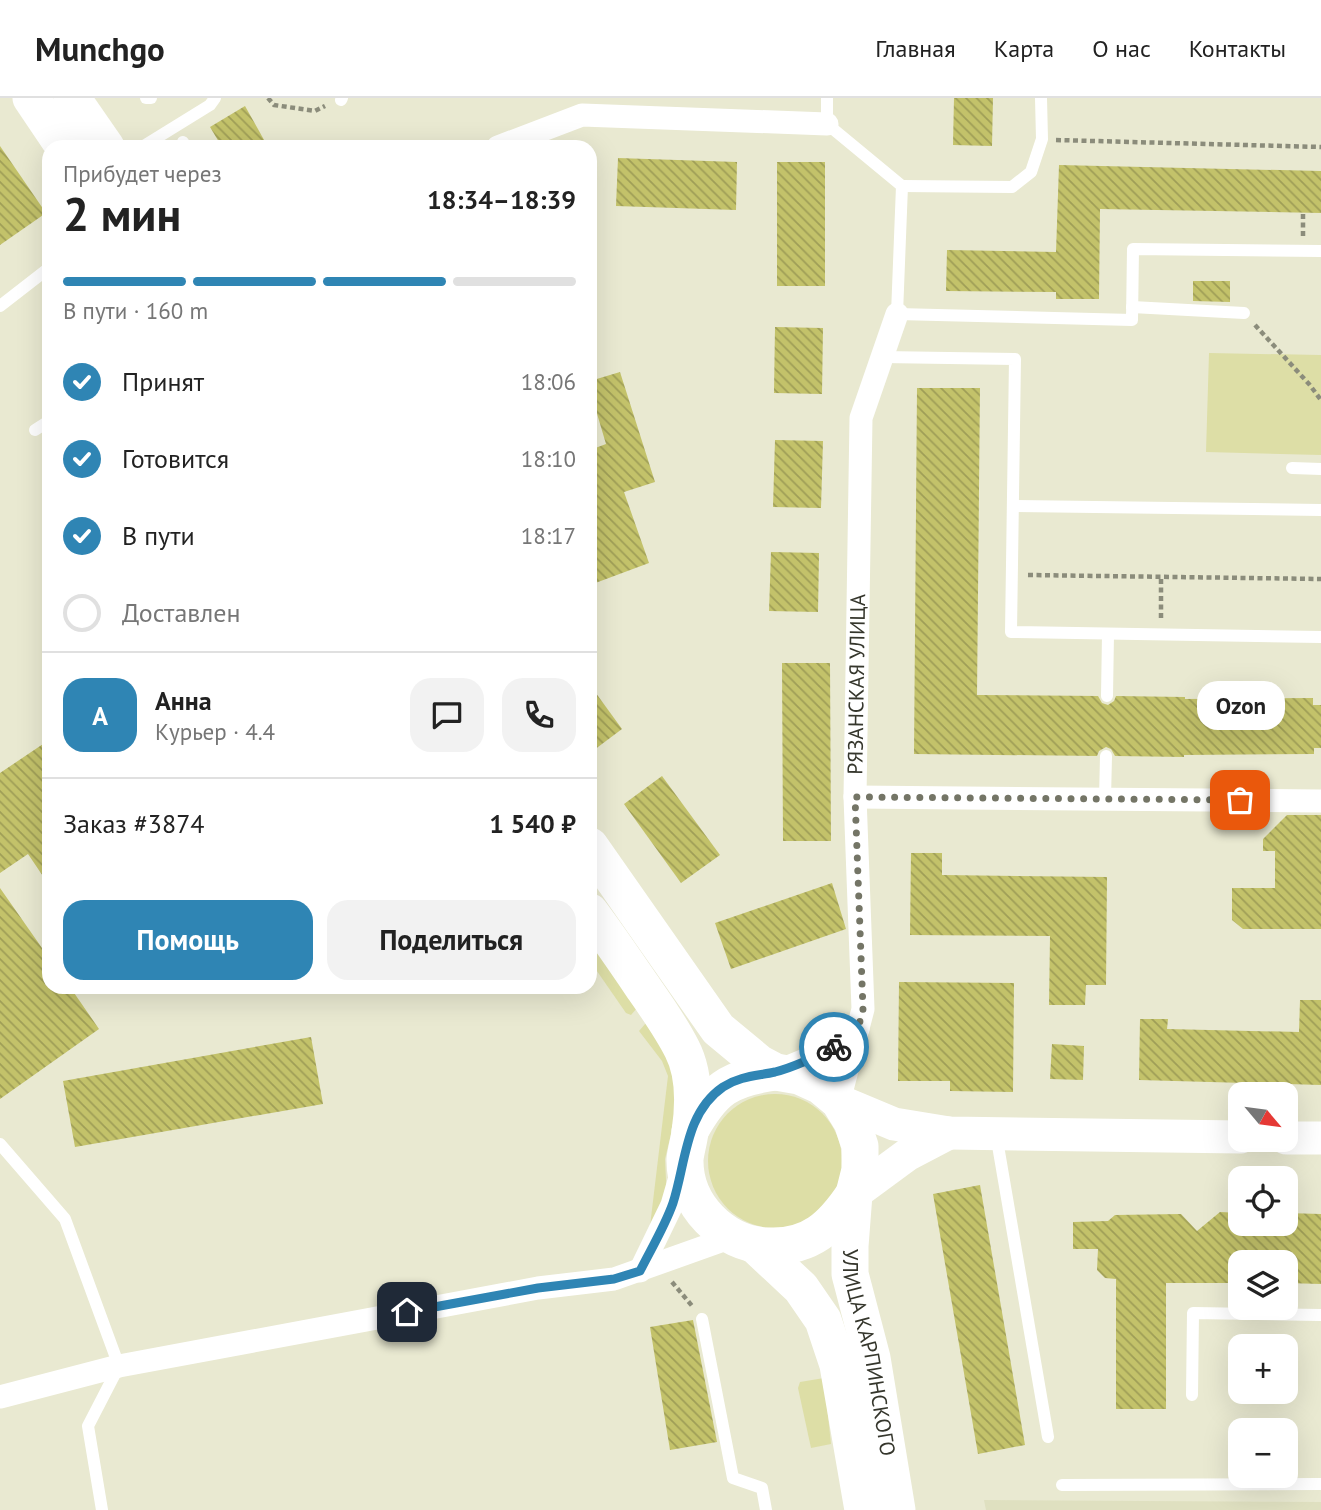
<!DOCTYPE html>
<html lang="ru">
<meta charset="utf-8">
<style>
:root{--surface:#fff;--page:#f2f2f2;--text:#222;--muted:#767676;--line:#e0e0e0;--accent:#2f85b4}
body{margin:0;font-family:"PT Sans",sans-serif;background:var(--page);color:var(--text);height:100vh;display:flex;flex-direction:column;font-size:26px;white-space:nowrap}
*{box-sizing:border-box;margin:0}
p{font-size:23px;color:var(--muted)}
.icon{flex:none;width:38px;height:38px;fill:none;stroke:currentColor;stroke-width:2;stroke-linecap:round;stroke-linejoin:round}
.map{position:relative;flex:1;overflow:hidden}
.panel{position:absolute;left:42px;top:42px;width:555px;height:854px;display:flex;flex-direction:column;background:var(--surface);border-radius:21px;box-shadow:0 7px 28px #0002}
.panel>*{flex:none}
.needle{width:46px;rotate:119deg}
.tools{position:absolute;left:1228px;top:984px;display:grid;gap:14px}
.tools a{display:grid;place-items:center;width:70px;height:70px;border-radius:14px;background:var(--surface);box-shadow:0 7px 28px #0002;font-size:35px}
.pin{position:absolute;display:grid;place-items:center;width:60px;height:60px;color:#fff;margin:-30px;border-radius:14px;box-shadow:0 4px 10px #0006}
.courier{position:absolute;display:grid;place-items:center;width:70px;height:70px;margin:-35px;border:5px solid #2f85b4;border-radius:50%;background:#fff;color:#222;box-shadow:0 2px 9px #0007}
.bubble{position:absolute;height:49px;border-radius:21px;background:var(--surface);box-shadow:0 7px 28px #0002;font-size:23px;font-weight:700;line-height:49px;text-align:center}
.summary em{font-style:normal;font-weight:700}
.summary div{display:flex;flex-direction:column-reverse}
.summary{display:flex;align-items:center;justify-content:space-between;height:119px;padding:0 21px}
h1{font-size:46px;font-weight:700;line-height:52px}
.bar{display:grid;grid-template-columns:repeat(4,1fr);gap:10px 7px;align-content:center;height:84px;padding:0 21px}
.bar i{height:9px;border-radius:5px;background:var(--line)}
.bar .current{background:var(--accent)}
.bar p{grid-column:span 4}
.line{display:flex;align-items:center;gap:18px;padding:0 21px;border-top:2px solid var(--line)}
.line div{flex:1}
.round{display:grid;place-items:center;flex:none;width:74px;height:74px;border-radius:21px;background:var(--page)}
ol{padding:0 21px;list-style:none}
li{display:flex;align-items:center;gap:21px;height:77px}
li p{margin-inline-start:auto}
li .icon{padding:7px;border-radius:50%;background:var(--accent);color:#fff;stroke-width:4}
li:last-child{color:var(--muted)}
li i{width:38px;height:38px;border:4px solid var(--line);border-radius:50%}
.primary-button{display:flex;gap:14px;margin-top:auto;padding:14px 21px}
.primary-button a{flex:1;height:80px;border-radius:21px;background:var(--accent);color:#fff;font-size:28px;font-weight:700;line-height:80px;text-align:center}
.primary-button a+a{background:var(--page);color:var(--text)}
header{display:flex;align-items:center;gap:42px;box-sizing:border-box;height:98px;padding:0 35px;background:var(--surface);border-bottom:2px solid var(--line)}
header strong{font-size:33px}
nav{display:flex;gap:38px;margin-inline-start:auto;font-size:24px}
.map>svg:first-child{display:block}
.built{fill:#dfe0c0}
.green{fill:#dddea6}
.building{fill:url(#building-back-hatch)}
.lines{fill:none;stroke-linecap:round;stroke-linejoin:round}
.path{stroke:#8b8c7b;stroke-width:4.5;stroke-dasharray:5 3.5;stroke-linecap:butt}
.lane{stroke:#fff;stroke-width:12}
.street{stroke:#fff;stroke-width:23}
.secondary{stroke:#fff;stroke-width:33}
.primary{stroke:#fff;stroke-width:37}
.done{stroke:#747566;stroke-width:7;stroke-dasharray:0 12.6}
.route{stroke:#2f85b4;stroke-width:9}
.labels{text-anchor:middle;stroke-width:5;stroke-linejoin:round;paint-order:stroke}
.street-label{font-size:21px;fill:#35362c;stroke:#f6f7de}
</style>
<header>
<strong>Munchgo</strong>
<nav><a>Главная</a><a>Карта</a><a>О нас</a><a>Контакты</a></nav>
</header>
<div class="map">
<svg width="1321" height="1412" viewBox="0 0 1321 1412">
<defs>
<pattern id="building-back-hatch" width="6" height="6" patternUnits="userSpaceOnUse" patternTransform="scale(1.75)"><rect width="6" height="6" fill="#c3c26a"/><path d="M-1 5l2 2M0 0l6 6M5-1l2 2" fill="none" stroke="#9f9e57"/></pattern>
</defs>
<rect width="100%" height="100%" fill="#e9e9d1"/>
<path class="built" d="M984,1402l337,2v8h-335z"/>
<g class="green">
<path d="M1209,255l112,2v100l-115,-3z"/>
<path d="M590,847l14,15 33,48 -6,7 -5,-2 -36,-52z"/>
<path d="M646,925l30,48v42l-11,46 2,42 -17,25 18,-150 -6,-15 -23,-30z"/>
<circle cx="775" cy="1063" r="67"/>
<path d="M824,1280l7,66 -20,4 -13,-60 2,-6z"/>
</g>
<g class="building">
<path d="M954,0h39l-1,48 -39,-1z"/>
<path d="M245,8l23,41h-46l-12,-20z"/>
<path d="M0,48l46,67 -46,32z"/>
<path d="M618,60l119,4 -1,48 -120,-4z"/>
<rect x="777" y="64" width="48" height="124"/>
<path d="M1059,67l262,6v42l-221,-4 -1,90h-43v-7l-110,-1 1,-41 109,2z"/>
<path d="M1193,183h37v21l-37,-1z"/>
<path d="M775,229l48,1 -1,66 -48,-1z"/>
<path d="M620,274l35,110 -31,10 25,71 -59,22v-135l16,-6 -16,-54v-9z"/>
<path d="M917,290h63l-3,307 121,1 4,7 6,2 6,-4 2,-5 69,1v2l128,-1v7h8v43h-7v6l-130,1v2l-69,-1 -4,-7 -5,-2 -7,4 -2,5 -183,-2z"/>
<path d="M775,342l48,1 -2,67 -48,-1z"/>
<path d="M771,454l48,1 -1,59 -49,-1z"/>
<path d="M782,565h48l1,178h-48z"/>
<path d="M590,587l32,44 -32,24z"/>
<path d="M49,642v145l-21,-31 -28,19v-100z"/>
<path d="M662,678l58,79 -39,28 -57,-79z"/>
<path d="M1287,717h34v114h-78l-11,-9v-32h43v-37h-12v-12z"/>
<path d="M911,755h31v22l165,2 -1,108h-20l-1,20h-36l1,-69 -140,-1z"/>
<path d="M832,785l14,46 -115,40 -16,-46z"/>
<path d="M0,790l49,70v29h21l29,42 -99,70z"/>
<path d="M899,884l115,1 -1,109 -63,-1v-10h-52z"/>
<path d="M1300,902h21v85l-182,-5 1,-61h28l-1,10 132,3z"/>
<path d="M311,939l12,67 -248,43 -12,-66z"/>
<path d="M1052,946l32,2 -1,34 -33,-1z"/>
<path d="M980,1087l45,260 -47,9 -45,-260z"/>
<path d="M1220,1114l21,1v10h45v-10l35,1v70l-35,-1v-21h-45v21h-75v126h-50v-130l-11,-1 -8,-8 1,-21h-25v-27l35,-1 7,-6 66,-1 16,17z"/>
<path d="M693,1222l24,122 -47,8 -20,-123z"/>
</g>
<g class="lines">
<g class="path">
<path d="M268,0l6,7 41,6 10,-5"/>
<path d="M1056,42l265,7"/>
<path d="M1303,138v-23"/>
<path d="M1255,227l54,59 12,16"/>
<path d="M1028,477l293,4"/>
<path d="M1161,520v-41"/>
<path d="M672,1184l21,25"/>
</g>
<g class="lane">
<path d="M146,0h5"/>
<path d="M827,0v26l75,62 -5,128 235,6 1,-71 188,2"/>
<path d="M341,2l1,-2"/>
<path d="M183,44l3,5"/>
<path d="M142,49l68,-42 5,-7"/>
<path d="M902,88l110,1 19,-15 11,-33 -1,-41"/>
<path d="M0,208l49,-38"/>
<path d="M1132,209l112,6"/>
<path d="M882,259l133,2 -4,273 310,5"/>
<path d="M35,332l14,-9"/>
<path d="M1292,370l29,1"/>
<path d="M1013,408l308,4"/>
<path d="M1107,598l1,-62"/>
<path d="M1105,701l1,-43"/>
<path d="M996,1036l52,303"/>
<path d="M0,1046l65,75 54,147 -31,60 14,84"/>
<path d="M702,1221l31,159 29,10 4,22"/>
<path d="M1192,1297l1,-82 128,2"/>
<path d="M1062,1387l259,-1"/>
</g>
<g class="street">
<path d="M498,49l84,-32 245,9"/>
<path d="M855,699l466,4"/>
<path d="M778,973l53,-22 27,-20"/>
<path id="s1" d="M839,1003l24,-92 -8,-212 6,-379 36,-104"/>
<path d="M640,1173l32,-66 11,-38"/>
<path d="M0,1299l119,-31 419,-78 76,-9 118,-42"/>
</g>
<g class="secondary">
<path d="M839,1003l55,23 55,9 292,4"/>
<path d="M1286,1040h35"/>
<path d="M854,1096l53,-39 42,-22"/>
</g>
<g class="primary">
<path d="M31,0l33,49"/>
<path d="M72,0l34,49"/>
<path id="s2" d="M590,748l128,183 41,34 17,9 23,4 22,10 18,15 13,21 8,24v24l-6,24 -4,52v28l22,84 25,152"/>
<path d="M590,814c18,24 35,49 52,74 14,20 29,41 40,63 13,25 12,56 8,83 -1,9 -4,18 -5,27 -1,46 38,85 83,87 42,2 64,-19 86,-52"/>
<path d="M690,1033c23,-42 39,-53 86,-59"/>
<path d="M755,1147l46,43 22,32 15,45 25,145"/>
</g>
</g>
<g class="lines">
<path class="done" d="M834,949l24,-18 5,-20 -8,-212 385,3"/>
<path class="route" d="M407,1214l131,-24 76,-9 26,-8c11,-22 25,-45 33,-68 13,-40 12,-90 50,-116 17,-11 34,-11 52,-15 16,-4 44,-16 59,-25"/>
</g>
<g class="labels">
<g class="street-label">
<text dy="7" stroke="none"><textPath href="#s1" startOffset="420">РЯЗАНСКАЯ УЛИЦА</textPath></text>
<text dy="7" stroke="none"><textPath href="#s2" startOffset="626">УЛИЦА КАРПИНСКОГО</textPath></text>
</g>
</g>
</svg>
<div class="tools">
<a><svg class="needle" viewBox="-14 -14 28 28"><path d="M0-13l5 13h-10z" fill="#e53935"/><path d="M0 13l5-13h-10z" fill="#767676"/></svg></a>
<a><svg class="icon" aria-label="locate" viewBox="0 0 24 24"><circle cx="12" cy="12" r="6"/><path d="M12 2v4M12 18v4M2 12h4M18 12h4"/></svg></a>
<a><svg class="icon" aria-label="layers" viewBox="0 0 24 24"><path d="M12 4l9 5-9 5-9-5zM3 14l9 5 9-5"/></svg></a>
<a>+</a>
<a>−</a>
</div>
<div class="pin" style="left:1240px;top:702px;background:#ea580c"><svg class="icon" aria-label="bag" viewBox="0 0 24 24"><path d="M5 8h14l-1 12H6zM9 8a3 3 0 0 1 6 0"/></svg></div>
<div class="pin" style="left:407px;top:1214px;background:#1f2937"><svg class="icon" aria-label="home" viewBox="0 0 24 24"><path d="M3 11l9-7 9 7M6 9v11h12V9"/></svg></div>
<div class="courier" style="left:834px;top:949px"><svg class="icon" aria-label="bike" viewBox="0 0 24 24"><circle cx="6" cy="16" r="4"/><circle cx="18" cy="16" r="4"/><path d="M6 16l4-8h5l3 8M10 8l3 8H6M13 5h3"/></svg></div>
<div class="bubble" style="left:1197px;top:583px;width:88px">Ozon</div>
<section class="panel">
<div class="summary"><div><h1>2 мин</h1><p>Прибудет через</p></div><em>18:34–18:39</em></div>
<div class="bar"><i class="current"></i><i class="current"></i><i class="current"></i><i></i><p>В пути · 160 m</p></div>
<ol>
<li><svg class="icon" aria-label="check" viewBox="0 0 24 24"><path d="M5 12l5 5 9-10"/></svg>Принят<p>18:06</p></li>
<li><svg class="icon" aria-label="check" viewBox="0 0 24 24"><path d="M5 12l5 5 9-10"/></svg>Готовится<p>18:10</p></li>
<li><svg class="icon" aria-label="check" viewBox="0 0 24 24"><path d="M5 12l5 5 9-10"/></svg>В пути<p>18:17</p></li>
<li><i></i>Доставлен</li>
</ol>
<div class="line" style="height:126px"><b class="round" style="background:var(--accent);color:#fff">А</b><div><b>Анна</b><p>Курьер · 4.4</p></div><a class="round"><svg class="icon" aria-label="chat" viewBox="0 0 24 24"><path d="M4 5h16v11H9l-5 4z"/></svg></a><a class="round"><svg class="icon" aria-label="phone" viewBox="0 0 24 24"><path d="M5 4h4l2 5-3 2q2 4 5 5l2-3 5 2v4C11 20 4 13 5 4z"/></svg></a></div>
<div class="line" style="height:91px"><div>Заказ #3874</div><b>1 540 ₽</b></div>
<div class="primary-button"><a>Помощь</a><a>Поделиться</a></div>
</section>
</div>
